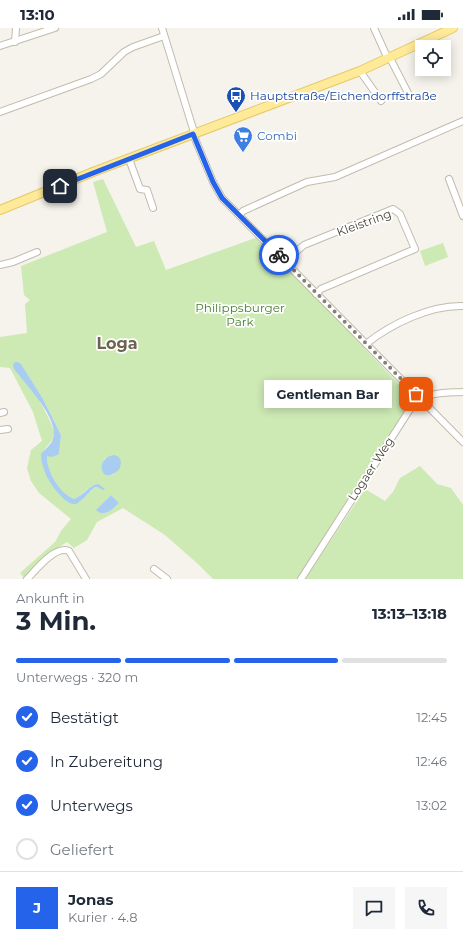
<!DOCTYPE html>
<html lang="de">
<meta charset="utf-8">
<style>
:root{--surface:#fff;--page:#f6f6f7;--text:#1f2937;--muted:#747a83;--line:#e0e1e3;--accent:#2563eb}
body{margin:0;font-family:Montserrat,sans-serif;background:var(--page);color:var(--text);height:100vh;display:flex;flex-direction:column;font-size:15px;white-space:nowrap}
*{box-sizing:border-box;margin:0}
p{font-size:13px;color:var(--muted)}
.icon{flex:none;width:22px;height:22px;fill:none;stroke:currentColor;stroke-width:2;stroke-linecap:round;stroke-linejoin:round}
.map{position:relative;height:551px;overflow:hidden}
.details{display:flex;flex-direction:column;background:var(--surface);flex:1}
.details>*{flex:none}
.controls{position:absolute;left:415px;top:12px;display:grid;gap:8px}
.controls a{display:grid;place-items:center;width:36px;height:36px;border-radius:0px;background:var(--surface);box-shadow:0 2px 10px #0003;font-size:20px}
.pin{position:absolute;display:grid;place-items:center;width:34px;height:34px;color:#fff;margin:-17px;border-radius:8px;box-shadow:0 2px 6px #0006}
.courier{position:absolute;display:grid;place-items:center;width:40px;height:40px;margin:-20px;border:3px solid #2563eb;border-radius:50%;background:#fff;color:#222;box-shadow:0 1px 5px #0007}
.bubble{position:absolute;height:28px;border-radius:0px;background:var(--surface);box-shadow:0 2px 10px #0003;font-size:13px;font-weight:700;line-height:28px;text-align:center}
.head em{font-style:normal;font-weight:700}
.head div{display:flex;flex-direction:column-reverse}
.head{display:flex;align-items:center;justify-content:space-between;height:68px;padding:0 16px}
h1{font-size:26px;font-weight:700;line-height:30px}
.bar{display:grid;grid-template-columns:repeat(4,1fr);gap:6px 4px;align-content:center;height:48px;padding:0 16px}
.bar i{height:5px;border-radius:3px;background:var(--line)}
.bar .selected{background:var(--accent)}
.bar p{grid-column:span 4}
.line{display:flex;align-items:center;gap:10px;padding:0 16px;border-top:1px solid var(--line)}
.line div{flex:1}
.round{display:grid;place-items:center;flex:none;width:42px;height:42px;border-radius:0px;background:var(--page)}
ol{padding:0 16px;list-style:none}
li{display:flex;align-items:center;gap:12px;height:44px}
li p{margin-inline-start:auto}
li .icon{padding:4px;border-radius:50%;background:var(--accent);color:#fff;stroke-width:4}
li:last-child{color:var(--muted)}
li i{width:22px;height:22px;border:2px solid var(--line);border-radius:50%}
.status{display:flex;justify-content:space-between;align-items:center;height:28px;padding:0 20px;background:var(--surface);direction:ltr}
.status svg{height:11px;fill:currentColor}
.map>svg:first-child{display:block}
.green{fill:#cde9b4;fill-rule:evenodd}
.water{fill:#a8cdf1}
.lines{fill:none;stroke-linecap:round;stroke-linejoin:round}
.minor-casing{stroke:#c1bcad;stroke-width:8}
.major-casing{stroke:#e5ca69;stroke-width:10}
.minor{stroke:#fff;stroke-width:6}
.major{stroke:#ffea9a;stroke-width:8}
.done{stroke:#868177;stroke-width:4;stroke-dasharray:0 7.2}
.route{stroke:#2563eb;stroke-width:5}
.labels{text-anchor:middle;stroke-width:3.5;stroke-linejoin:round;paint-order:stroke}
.transit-label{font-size:12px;fill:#164399;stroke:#fff;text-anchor:start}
.shop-label{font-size:12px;fill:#366cbe;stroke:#fff;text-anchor:start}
.street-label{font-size:12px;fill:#4a4438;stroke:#fff}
.park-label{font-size:12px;fill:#437d2a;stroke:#fff}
.district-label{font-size:16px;font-weight:bold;fill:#6d634f;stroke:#fff}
</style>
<div class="status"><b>13:10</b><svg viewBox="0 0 49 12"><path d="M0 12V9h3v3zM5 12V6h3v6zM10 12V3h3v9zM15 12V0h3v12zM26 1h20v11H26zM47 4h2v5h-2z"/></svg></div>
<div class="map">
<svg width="463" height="551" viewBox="0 0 463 551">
<rect width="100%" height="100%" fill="#f5f3eb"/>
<g class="green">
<path d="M103,151l33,68 18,-6 12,29 92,-33 156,163 -116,179h-85l-15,-15 -33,-29 -42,-27 -26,14 -10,18 -13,8 -7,-6 -8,5 -34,32 -5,-6 35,-31 6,-11 10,-12 -32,-26 -8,-12 -4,-13 4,-18 11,-9 -9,-29 -23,-44 -10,-1v-30l27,-4 -2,-29 5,-4 -6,-5 -3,-29 86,-34 -14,-50zM16,334l4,1 23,36 18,36 -2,19 -12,2c-1,14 13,38 27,43l4,-2 9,-8 11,-5 2,5 -3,-2h-2l-16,15 -17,-5 -10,-13 -4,-5 -4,-29 9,-11 1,-7 -3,-9 -14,-27 -20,-23zM112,428l3,18 -6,2 -7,-5 2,-12zM111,467l8,8c-6,6 -15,15 -22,7z"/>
<path d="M443,215l5,14 -23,9 -5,-15z"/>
<path d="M420,438l17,18 14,4 12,17v74h-158l60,-90 20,12 8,-9 7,-14z"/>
</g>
<g class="water">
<path d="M15,334h3l3,2 22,35 18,36 -2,19 -7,3 -5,-1c-1,14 13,38 27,43 10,-4 14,-13 24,-15l7,5 -2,1 -6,-3h-2c-4,3 -15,16 -19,17 -10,2 -25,-19 -29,-27 -3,-7 -6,-15 -6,-23 4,-5 10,-9 12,-15 7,-20 -27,-54 -39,-70l-1,-4z"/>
<path d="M115,427l4,2 2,5 -1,6c-18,22 -28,-11 -5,-13z"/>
<path d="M111,467l8,8c-6,6 -15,15 -23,7z"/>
</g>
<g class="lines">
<g class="minor-casing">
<g id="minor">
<path d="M162,0l32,104 -1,2 20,48 9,16 241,244"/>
<path d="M374,0l14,31"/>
<path d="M15,14l1,-14"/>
<path d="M0,18l55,-18"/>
<path d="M390,30l18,35"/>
<path d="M360,43l21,30"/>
<path d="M0,84l91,-33 10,-5 23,-22 9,-5 31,-11"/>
<path d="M129,131l11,30 7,1 6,18"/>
<path d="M449,151l14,37"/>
<path d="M239,187l4,-4 64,-29 28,-5 128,-56"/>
<path d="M285,233l19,-16 89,-36 7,5 15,35 -94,40 -5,5"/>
<path d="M0,237l13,-3 24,-10"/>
<path d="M366,316c25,-20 64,-39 97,-38"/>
<path d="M0,385l4,-1"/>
<path d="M0,402l8,-1"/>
<path d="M154,541l13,10"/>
<path d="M27,551c9,-9 28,-34 42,-28l17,28"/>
<path d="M301,551l113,-176c13,-11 33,-10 49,-11"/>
</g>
</g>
<g class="major-casing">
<path id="major" d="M0,182l93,-38 267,-101 93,-43"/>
</g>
<use href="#minor" class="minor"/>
<use href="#major" class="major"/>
</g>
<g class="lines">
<path class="done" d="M279,227l137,139"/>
<path class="route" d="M60,158l133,-52 20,48 9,16 57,57"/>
</g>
<defs>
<g id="bus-pin" transform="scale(1)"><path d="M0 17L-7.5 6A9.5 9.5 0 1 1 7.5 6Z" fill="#1a4fb4" stroke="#fff"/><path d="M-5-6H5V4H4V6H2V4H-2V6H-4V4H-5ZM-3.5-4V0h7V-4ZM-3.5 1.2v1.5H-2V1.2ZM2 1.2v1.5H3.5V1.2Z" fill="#fff"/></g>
<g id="supermarket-pin" transform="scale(1)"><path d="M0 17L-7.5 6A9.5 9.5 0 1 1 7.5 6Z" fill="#3f7fe0" stroke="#fff"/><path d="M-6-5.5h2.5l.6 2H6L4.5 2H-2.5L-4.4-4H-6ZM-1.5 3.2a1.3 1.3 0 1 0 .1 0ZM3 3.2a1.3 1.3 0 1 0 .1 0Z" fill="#fff"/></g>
</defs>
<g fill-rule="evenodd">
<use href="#bus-pin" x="236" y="68"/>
<use href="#supermarket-pin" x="243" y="108"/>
</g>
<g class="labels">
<g class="transit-label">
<text x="250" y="72">Hauptstraße/Eichendorffstraße</text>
</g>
<g class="shop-label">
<text x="257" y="112">Combi</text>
</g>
<g class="street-label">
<text transform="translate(364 195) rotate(-20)" y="4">Kleistring</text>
<text transform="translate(371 441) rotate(-57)" y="4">Logaer Weg</text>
</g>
<g class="park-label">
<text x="240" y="284">Philippsburger<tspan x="240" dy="14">Park</tspan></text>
</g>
<g class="district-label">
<text x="117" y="321">Loga</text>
</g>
</g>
</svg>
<div class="controls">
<a><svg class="icon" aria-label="locate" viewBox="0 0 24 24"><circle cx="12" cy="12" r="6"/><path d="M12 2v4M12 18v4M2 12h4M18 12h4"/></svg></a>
</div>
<div class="pin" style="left:416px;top:366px;background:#ea580c"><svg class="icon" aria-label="bag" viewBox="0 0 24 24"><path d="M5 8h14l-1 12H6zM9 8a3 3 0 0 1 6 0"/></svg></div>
<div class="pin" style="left:60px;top:158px;background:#1f2937"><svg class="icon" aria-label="home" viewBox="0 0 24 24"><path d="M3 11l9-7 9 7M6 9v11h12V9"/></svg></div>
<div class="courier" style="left:279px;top:227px"><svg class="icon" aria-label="bike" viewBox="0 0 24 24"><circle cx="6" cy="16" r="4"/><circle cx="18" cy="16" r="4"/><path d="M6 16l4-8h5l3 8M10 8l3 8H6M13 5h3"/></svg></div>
<div class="bubble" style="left:264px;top:352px;width:128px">Gentleman Bar</div>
</div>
<section class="details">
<div class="head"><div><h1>3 Min.</h1><p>Ankunft in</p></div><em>13:13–13:18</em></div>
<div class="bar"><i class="selected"></i><i class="selected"></i><i class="selected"></i><i></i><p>Unterwegs · 320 m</p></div>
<ol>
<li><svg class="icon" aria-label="check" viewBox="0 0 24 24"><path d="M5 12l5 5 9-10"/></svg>Bestätigt<p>12:45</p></li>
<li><svg class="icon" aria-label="check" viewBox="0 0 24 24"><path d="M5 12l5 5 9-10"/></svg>In Zubereitung<p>12:46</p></li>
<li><svg class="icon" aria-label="check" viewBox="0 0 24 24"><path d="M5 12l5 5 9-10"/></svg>Unterwegs<p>13:02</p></li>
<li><i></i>Geliefert</li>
</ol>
<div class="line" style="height:72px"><b class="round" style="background:var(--accent);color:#fff">J</b><div><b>Jonas</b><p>Kurier · 4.8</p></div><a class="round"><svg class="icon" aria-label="chat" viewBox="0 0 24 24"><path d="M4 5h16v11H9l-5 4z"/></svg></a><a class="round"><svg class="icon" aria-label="phone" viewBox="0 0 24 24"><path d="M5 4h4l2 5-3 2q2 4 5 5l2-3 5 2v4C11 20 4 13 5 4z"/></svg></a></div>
</section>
